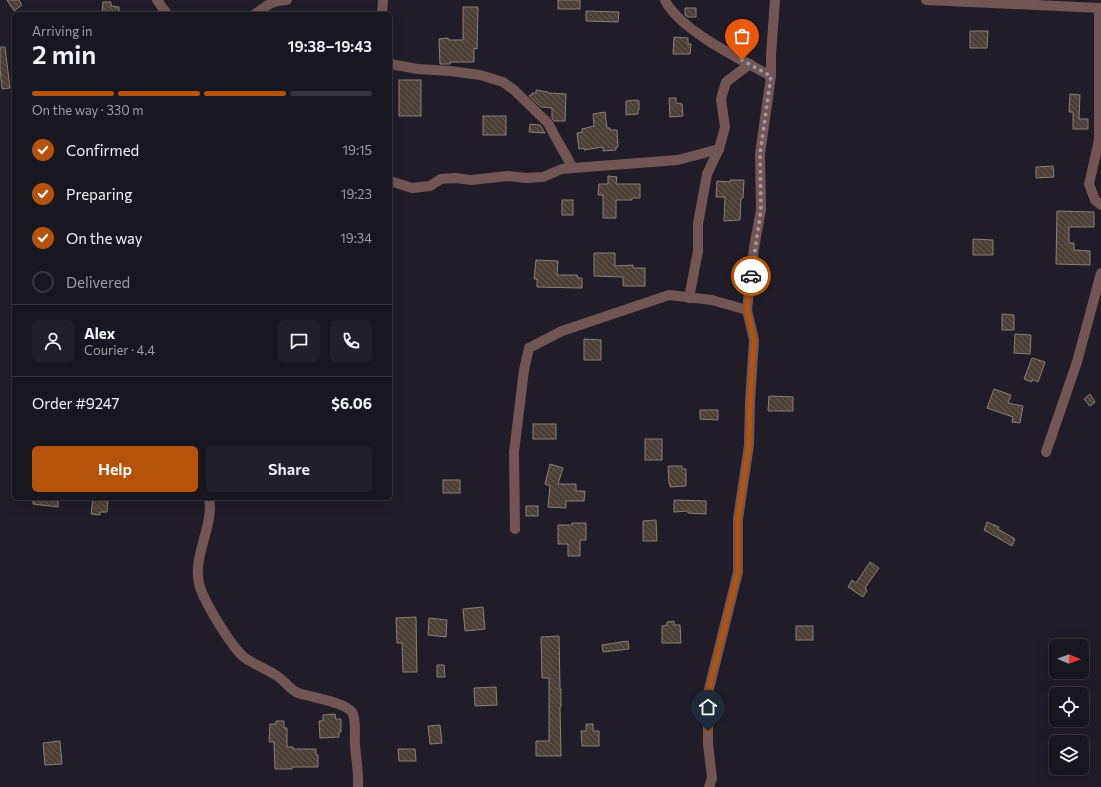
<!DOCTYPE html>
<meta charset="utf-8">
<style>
:root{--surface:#18161e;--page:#211f27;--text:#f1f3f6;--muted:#9f9fa4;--line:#36353c;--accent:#b45309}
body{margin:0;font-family:Commissioner,sans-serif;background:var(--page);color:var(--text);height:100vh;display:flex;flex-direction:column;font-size:15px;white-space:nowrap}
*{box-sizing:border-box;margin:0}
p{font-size:13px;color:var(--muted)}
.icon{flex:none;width:22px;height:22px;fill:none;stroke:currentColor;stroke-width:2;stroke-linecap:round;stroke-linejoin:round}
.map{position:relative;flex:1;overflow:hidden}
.details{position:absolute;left:12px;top:12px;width:380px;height:488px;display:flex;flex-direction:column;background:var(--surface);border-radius:6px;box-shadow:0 4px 16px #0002,0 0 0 1px var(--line)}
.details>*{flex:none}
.needle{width:26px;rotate:91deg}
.buttons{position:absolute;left:1049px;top:639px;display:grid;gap:8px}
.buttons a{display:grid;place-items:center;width:40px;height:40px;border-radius:6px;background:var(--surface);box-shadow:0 4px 16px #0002,0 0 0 1px var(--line);font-size:20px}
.pin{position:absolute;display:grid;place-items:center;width:34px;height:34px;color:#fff;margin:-41px -17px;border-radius:50% 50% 50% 0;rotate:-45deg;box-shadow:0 0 4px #0007}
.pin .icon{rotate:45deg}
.courier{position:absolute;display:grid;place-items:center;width:40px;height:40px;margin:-20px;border:3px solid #b45309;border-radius:50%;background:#fff;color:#222;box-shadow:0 1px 5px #0007}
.head em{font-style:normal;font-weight:600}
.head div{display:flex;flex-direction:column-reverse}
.head{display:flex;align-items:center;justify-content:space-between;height:68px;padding:0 20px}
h1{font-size:26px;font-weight:600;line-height:30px}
.bar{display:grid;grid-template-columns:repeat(4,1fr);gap:6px 4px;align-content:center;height:48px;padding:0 20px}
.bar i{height:5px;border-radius:3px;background:var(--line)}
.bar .on{background:var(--accent)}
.bar p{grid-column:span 4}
.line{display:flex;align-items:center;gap:10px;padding:0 20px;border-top:1px solid var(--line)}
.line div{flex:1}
.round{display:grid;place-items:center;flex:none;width:42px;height:42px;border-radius:6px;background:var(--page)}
ol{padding:0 20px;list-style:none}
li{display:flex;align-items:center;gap:12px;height:44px}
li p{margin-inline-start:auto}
li .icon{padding:4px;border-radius:50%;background:var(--accent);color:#fff;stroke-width:4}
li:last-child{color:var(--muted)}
li i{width:22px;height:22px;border:2px solid var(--line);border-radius:50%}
.button{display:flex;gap:8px;margin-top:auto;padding:8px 20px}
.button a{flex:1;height:46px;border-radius:6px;background:var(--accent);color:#fff;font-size:16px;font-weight:600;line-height:46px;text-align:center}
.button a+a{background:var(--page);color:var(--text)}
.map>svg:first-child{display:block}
.building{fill:url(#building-back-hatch);stroke:#8c7f75}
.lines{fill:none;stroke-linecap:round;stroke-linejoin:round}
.minor{stroke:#715655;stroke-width:10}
.done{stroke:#9c9aa4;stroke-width:4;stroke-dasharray:0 7.2}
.route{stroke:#b45309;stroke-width:5}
</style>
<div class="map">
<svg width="1101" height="787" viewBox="0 0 1101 787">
<defs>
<pattern id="building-back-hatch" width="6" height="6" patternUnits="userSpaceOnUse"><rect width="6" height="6" fill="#4b4037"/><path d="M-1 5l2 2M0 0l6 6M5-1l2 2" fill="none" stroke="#645b54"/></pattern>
</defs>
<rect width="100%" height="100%" fill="#201d28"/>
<g class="building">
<path d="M7,0h12l3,5 -8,6z"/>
<rect x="558" y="0" width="22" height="9"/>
<path d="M103,2h8v4l8,1v7h-17z"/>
<path d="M463,7h15l-1,42 -3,-1v14h-24v2h-10l-1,-25 9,-1 1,2h14z"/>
<path d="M685,8h11v9h-8l-3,-2z"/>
<path d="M586,11l33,1 -1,10 -32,-1z"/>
<path d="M970,31h18l-1,17h-17z"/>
<path d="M674,37l14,1v6h3l-1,10h-17z"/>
<path d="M0,47h5l5,41 -8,1 -2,-21z"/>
<rect x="399" y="80" width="22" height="36"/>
<path d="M536,90l12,2v1l18,1 -1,27h-11l-2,-3v-10l-11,-1 -12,-11 1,-1h2v-2h4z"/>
<path d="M1070,94l10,1 -1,24h9v10h-15v-17h-4z"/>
<path d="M669,98h7v5l6,1 1,12 -13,1z"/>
<path d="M637,100l2,1v9h-1v4l-12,1v-14z"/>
<path d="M605,112l2,16h3v2h7l1,17h-2v3l-13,1v-4l-19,3v-2l-5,1 -2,-16 5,-1v-3l12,-3 -1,-12z"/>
<rect x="483" y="116" width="23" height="19"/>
<path d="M530,124l10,1 5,8 -16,-1z"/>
<path d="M1053,166l1,11 -18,1v-11z"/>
<path d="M608,176l9,1 -1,7h24v14h-8v2h-16v18h-13v-23h-5l1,-11h9z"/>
<path d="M730,180h14l-1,18h-2l-1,22 -16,1 1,-24h-9l1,-16 13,1z"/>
<rect x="562" y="200" width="11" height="15"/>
<path d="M1057,211l37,1v15h-25v16h5v7l16,1v14l-34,-1z"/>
<path d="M973,239l20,1v15h-20z"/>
<path d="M594,253h21v13l18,-1v3h12v18h-22v-9l-29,-1z"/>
<path d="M536,260l22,1 -1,14h20l1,3h4v10l-45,-1v-8h-3z"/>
<path d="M1002,314l12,1v15h-12z"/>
<path d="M1015,334l16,1 -1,19 -16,-1z"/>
<path d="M584,339l17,1v20h-17z"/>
<path d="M1032,358l13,4 -7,20 -6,-3v3l-8,-3z"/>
<path d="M994,389l17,6 -3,8 15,3 -3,17 -8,-1 1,-5 -26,-9z"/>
<path d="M1090,394l5,8 -5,4 -6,-7z"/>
<path d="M769,396l24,1v14h-25z"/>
<path d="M700,410h18v10l-18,-1z"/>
<rect x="533" y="424" width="23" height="15"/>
<rect x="645" y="439" width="17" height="21"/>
<path d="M550,464l13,4 -5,16h18v7h9l-1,10h-18v7l-18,-1 2,-21 -5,-2z"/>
<path d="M668,466h14v3h4v17l-16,1v-3h-1z"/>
<rect x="443" y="480" width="17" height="13"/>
<path d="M33,498h25v9l-25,-3z"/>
<path d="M93,498h15l-1,14h-7v3l-9,-1z"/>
<path d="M674,500l32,1v13l-18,-1v-2l-14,1z"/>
<rect x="526" y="506" width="12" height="10"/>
<path d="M656,520l1,21h-14v-20z"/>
<path d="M987,522l12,5 -1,2 17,10 -3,7 -28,-16z"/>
<path d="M572,523h14v17h-6v16h-12v-12h-10v-19h14z"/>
<path d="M870,562l9,6 -14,20 2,2 -4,7 -15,-10 4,-7 4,3z"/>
<path d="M483,607l2,22 -20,2 -2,-22z"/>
<path d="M416,617l1,55h-14l-1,-29h-5l-1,-25z"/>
<path d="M429,618l18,2 -1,17 -18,-2z"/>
<path d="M674,621v4h6l1,18h-19v-17l5,-1v-3z"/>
<rect x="796" y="626" width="17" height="14"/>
<path d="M559,636l1,53h1v18h-1l1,49h-25v-15h13v-63h-7l-1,-41z"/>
<path d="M628,641l1,8 -26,3 -1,-7z"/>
<path d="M437,665h7l1,12h-8z"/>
<path d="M496,687l1,18 -22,1 -1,-18z"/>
<path d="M335,714l1,5h5v13h-2v5l-19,1 -1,-17h4v-6z"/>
<path d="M276,721h8v7h3v19h6v2h23v6h2v12h-26v2h-17l-1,-27h-5l1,-18h6z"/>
<path d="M586,724h7v7h6v15h-17l-1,-15h5z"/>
<path d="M440,725l2,18 -12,1 -2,-18z"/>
<path d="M60,741l2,23 -17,1 -2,-22z"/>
<path d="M398,749h17l1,12h-17z"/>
</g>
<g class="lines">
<g class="minor">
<path d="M157,0l10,14"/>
<path d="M665,0c14,30 77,60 106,76"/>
<path d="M926,0l175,8"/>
<path d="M1099,8v132l-10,44 6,16 6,5"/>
<path d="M255,14c14,-9 14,-13 32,-14"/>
<path d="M382,14l1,-14"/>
<path d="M390,64l28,5 32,2 30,4 23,7 11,8 34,33 9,17 16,28"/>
<path d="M390,181l22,7 18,-2 11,-7 14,-1 16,2 37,-4 18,2 17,-1 19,-8 11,-1 105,-8 41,-11"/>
<path d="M689,298l9,-47v-27l9,-50 12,-25 6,-22 -4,-28 5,-17 24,-18"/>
<path d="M1046,452l31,-90 24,-89"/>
<path d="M209,498c6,29 -20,61 -8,92 6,16 31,58 44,68 10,7 22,11 32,18 7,4 13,14 21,17 12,4 47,9 54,19 5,9 2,23 3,33 1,14 4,28 3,42"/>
<path d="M515,529l-1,-77 10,-82 5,-22 33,-17 107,-36 43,5 35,10"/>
<path d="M709,787l3,-9 -4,-34v-51l30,-121v-53l11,-74 1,-43 4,-62 -7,-30 7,-62 7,-38 -1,-56 11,-78v-21l4,-55"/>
</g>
</g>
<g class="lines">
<path class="done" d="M742,60l29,16 -11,78 1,56 -10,66"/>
<path class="route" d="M708,731v-38l30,-121v-53l11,-74 1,-43 4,-62 -7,-30 4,-34"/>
</g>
</svg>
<div class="buttons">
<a><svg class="needle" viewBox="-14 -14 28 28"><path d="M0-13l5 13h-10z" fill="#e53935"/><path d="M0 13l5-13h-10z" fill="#9f9fa4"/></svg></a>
<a><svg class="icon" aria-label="locate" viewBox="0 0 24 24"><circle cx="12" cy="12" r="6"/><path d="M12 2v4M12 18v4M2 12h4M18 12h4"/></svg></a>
<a><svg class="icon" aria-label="layers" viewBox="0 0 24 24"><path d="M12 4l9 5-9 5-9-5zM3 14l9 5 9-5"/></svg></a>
</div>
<div class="pin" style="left:742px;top:60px;background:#ea580c"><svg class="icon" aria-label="bag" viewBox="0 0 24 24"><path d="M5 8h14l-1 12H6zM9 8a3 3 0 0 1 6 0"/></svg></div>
<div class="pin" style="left:708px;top:731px;background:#1f2937"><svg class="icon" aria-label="home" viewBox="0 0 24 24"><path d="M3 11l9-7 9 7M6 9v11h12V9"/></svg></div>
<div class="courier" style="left:751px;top:276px"><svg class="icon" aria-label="car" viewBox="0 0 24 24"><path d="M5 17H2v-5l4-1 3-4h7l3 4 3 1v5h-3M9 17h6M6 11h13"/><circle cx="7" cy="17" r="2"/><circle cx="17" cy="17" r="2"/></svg></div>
<section class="details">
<div class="head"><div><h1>2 min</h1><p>Arriving in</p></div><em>19:38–19:43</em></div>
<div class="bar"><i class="on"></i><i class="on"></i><i class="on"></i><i></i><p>On the way · 330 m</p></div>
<ol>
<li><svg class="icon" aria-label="check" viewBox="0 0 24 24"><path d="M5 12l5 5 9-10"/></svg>Confirmed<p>19:15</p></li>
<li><svg class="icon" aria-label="check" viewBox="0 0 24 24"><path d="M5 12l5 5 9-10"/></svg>Preparing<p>19:23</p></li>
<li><svg class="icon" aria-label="check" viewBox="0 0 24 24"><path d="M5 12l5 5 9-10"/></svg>On the way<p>19:34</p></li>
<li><i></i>Delivered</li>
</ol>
<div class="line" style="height:72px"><a class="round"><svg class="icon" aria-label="person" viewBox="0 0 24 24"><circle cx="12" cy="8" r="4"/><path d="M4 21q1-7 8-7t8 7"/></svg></a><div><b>Alex</b><p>Courier · 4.4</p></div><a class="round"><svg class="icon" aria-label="chat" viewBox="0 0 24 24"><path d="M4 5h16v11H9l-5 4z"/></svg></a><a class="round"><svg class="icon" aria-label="phone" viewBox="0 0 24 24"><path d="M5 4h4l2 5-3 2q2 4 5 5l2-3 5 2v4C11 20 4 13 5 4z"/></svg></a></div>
<div class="line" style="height:52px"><div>Order #9247</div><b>$6.06</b></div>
<div class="button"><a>Help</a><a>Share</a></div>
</section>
</div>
